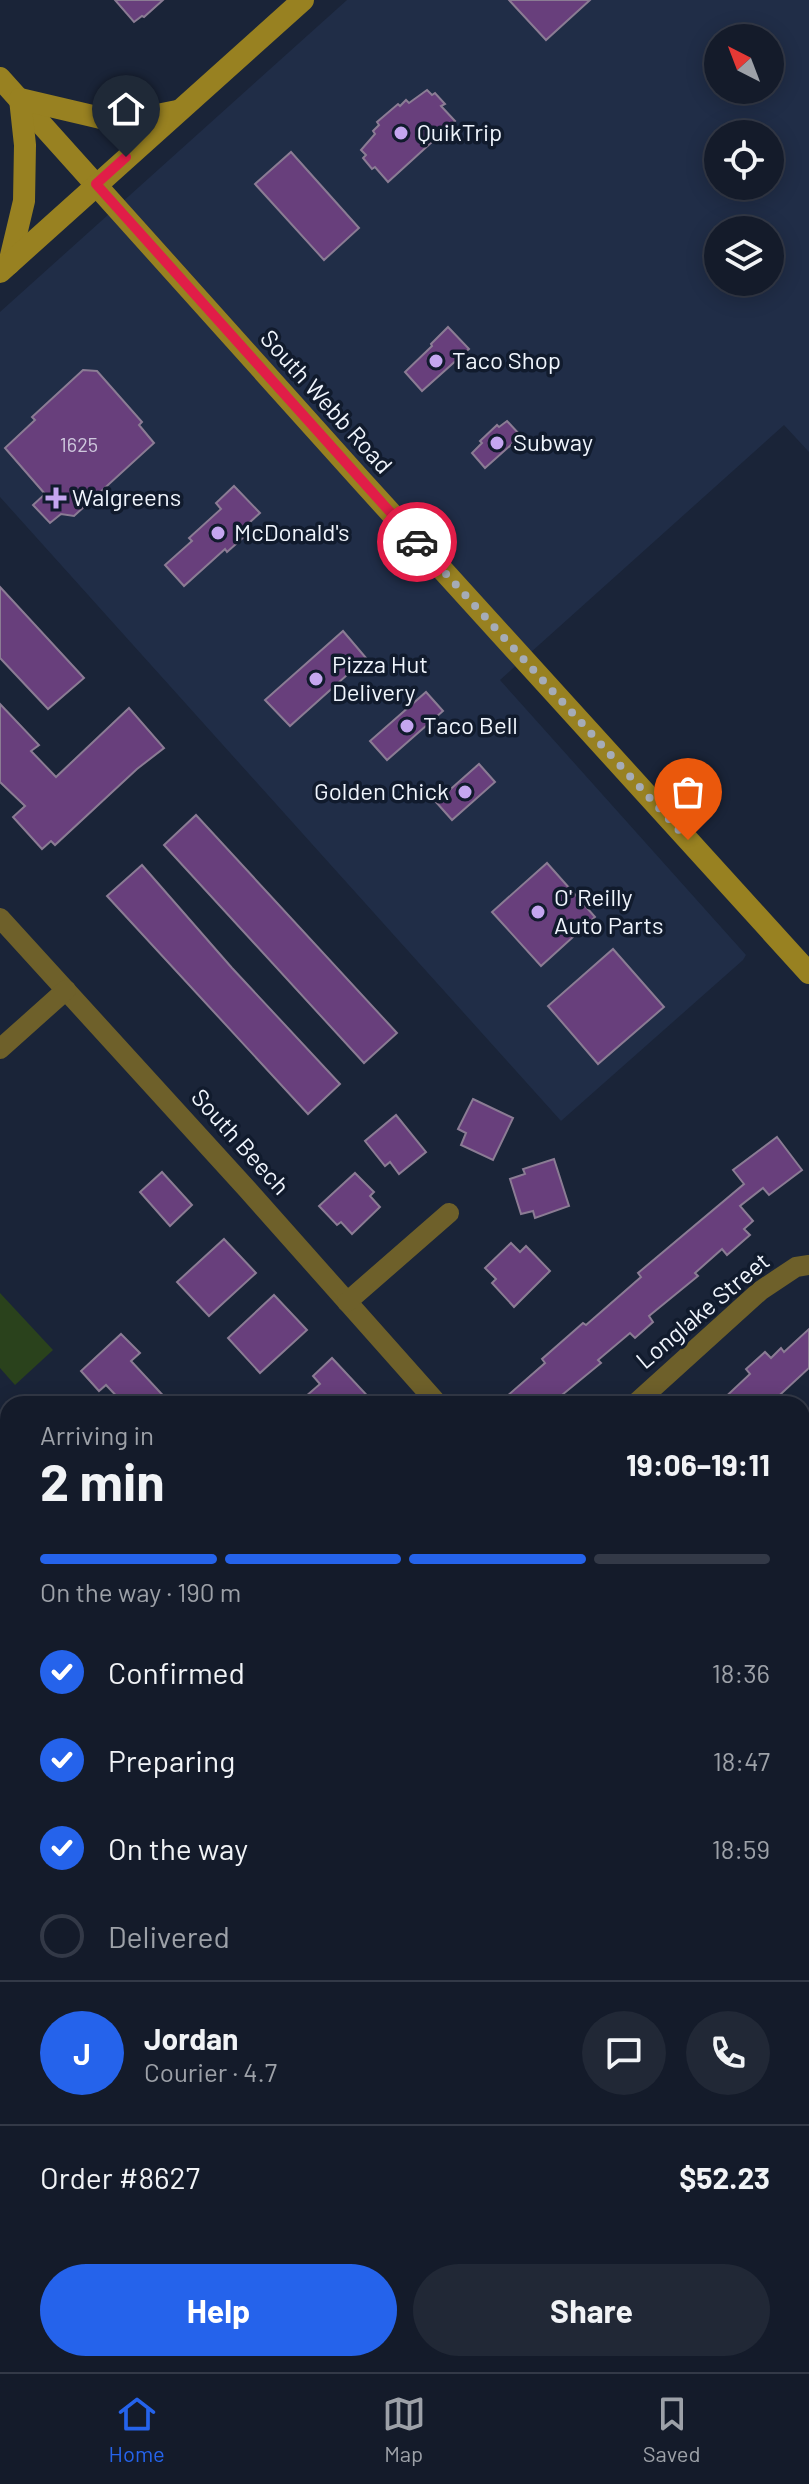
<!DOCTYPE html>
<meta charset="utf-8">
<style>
:root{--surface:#141b2a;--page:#212836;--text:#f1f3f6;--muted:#9da1a8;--line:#333947;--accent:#2563eb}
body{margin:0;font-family:Barlow,sans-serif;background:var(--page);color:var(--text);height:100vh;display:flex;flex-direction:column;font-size:30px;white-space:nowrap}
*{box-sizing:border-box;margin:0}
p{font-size:26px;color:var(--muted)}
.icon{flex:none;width:44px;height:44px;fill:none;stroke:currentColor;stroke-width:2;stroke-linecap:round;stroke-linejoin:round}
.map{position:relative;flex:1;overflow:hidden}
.drawer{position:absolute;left:0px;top:1396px;width:810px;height:976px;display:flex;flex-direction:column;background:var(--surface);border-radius:24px 24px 0 0;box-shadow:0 4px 20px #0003,0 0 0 2px var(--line)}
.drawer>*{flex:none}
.needle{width:52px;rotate:318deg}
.tools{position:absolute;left:704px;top:24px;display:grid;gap:16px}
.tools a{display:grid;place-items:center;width:80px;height:80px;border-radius:50%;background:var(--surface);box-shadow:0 4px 20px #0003,0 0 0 2px var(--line);font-size:40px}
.pin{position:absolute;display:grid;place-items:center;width:68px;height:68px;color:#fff;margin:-82px -34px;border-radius:50% 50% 50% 0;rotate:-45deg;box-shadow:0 0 8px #0007}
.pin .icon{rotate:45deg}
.courier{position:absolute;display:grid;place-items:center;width:80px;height:80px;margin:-40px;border:6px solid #e11d48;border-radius:50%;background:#fff;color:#222;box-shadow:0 2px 10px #0007}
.summary em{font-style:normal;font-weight:700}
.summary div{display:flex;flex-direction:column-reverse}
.summary{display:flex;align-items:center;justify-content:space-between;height:136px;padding:0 40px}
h1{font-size:52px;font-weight:700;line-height:60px}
.bar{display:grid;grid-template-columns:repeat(4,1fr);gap:12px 8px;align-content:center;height:96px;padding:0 40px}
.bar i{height:10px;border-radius:6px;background:var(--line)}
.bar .selected{background:var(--accent)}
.bar p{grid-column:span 4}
.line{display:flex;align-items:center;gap:20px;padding:0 40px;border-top:2px solid var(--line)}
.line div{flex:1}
.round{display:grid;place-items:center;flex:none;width:84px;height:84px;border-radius:42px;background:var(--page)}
ol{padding:0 40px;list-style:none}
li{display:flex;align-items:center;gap:24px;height:88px}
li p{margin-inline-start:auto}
li .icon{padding:8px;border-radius:50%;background:var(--accent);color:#fff;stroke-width:4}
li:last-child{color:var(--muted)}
li i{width:44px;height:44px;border:4px solid var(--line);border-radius:50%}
.primary-button{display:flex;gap:16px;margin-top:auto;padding:16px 40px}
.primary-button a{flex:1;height:92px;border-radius:48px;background:var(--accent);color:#fff;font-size:32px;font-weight:700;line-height:92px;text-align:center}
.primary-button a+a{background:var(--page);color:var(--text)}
.dock{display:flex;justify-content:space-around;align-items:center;height:112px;border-top:2px solid var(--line);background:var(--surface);font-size:22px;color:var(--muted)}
.dock a{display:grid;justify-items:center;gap:4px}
.dock .selected{color:var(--accent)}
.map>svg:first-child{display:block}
.built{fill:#202d47;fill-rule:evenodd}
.green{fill:#2a421c}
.building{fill:#683f7c;stroke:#8b7c94;stroke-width:2}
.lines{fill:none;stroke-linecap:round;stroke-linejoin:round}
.minor{stroke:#6e602a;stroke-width:20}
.secondary{stroke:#988121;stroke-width:22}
.done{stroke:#a5acb8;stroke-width:8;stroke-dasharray:0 14.4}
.route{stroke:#e11d48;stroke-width:10}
.poi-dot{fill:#c5a6f0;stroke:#111b2d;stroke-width:3}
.labels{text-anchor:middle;stroke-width:7;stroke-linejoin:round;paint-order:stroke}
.number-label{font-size:20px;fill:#cec8dd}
.poi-label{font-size:24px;fill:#f0f5fd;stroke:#111b2d;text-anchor:start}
.street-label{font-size:24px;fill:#f0f5fd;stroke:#111b2d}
</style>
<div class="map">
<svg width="809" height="2372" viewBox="0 0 809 2372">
<rect width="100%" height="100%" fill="#1a2438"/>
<g class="built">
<path d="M347,0h462v452l-25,-27 -284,255 246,275 -3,5 -182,161 -561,-624v-185zM718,38h52v52h-52zM718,134h52v52h-52zM718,230h52v52h-52z"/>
<path d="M8,1806v428l-8,-9v-412z"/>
<path d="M125,2364h67l-9,8h-50z"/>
</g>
<path class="green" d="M0,1293l53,57 -38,35 -15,-17z"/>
<g class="building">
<path d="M115,0h48l-19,17 -2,-1 -8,6z"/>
<path d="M509,0h81l-44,40z"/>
<path d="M427,90l5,5 3,-2 10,11 -4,2 14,15 -67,61 -13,-15 -3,2 -9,-11 3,-3 -5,-5 14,-16 -2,-3 6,-6 -2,-3 21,-18 2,2 6,-6 3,3z"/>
<path d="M291,152l68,76 -35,32 -69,-76z"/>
<path d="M448,327l21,22 -47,42 -17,-19 27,-26 -1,-2z"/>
<path d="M83,370l14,1 45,51 -3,3 15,18 -80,73 -13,-2 -11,9 -17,-18 12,-11 -40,-46 30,-28 -3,-3z"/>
<path d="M507,421l14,15 -36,32 -13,-15 10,-10 -2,-2 17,-16 2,2z"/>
<path d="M234,486l26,27 -20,18 5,5 -18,16 -2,-3 -41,37 -19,-21 27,-24 -3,-3 32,-29 -5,-6z"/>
<path d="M0,587l84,91 -36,31 -48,-51z"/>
<path d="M343,631l23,27 -76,68 -25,-26z"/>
<path d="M426,692l17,19 -56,49 -17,-19z"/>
<path d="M0,704l39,41 -8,6 25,26 73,-69 35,40 -27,21 -82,76 -4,-4 -9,8 -29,-32 12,-11 -25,-24z"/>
<path d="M479,764l16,18 -43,38 -16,-18z"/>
<path d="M196,815l201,218 -33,30 -200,-218z"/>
<path d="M547,863l48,54 -54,49 -49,-54z"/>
<path d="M142,865l90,103 108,116 -32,30 -201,-218z"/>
<path d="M613,949l51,58 -66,57 -50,-58z"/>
<path d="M473,1099l40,19 -20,42 -32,-15 5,-12 -8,-4z"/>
<path d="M396,1115l30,37 -27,22 -9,-12 -5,4 -20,-25z"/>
<path d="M777,1137l25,33 -33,25 -6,-7 -23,18 13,15 -9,8 6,6 -23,20 -5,-6 -27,24 3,3 -49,40 4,6 -18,16 -5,-5 -32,27 3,3 -50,41h-53l47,-41 -3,-4 41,-36 3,2 55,-48 -3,-4 106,-89 -11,-14z"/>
<path d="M554,1159l15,47 -34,12 -2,-7 -12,3 -11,-35 15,-5 -2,-5z"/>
<path d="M162,1172l30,33 -22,21 -30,-34z"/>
<path d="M355,1173l19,19 -4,4 10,11 -28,27 -11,-12 -4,3 -18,-19z"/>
<path d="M224,1239l32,34 -47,43 -32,-34z"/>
<path d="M511,1243l9,9 6,-6 24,25 -36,36 -22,-24 4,-4 -11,-11z"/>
<path d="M274,1295l33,35 -47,43 -32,-35z"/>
<path d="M809,1329v39l-39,36h-52l32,-30 -4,-5 19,-17 6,6 10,-10 3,4z"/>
<path d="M121,1334l19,19 -9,8 40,43h-47l-18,-19 -7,6 -18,-20z"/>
<path d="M332,1358l43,46h-78l23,-20 -7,-8z"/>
</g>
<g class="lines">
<g class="minor">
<path d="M0,918l247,271 191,215"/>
<path d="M0,1049l66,-59"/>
<path d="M347,1302l102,-89"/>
<path d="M635,1404l125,-113 36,-24 13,-2"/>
<path d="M802,1655l7,-5"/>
<path d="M0,1779l8,9"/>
<path d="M802,1989l7,-4"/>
<path d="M0,2248l8,9"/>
<path d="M104,2364l8,8"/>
<path d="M449,2364l7,8"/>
<path d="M205,2372l9,-8"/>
<path d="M577,2372l9,-8"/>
</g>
<g class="secondary">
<path d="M0,78l360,401 449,494"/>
<path d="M9,264l15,-63 1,-56 -5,-46 81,19h41l35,-7"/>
<path d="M0,272l303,-272"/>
</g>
</g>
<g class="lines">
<path class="done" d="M417,542l271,298"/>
<path class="route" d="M126,157l-30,27 321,358"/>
</g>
<g class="poi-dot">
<circle cx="401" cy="133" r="8"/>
<circle cx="436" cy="361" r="8"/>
<circle cx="497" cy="443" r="8"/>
<path d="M52 486h8v8h8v8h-8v8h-8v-8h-8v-8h8z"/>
<circle cx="218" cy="533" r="8"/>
<circle cx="316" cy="679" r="8"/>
<circle cx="407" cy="726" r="8"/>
<circle cx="465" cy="792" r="8"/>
<circle cx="538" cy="912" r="8"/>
</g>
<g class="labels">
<g class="number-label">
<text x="79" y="452">1625</text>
</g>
<g class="poi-label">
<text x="417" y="141">QuikTrip</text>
<text x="452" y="369">Taco Shop</text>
<text x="513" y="451">Subway</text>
<text x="72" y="506">Walgreens</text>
<text x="234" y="541">McDonald's</text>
<text x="332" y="673">Pizza Hut<tspan x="332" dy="28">Delivery</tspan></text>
<text x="423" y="734">Taco Bell</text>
<text x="449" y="800" text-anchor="end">Golden Chick</text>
<text x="554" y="906">O' Reilly<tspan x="554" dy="28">Auto Parts</tspan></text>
</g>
<g class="street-label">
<text transform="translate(326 402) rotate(48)" y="8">South Webb Road</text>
<text transform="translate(240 1142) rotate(48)" y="8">South Beech</text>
<text transform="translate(703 1311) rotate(-40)" y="8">Longlake Street</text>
</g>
</g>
</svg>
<div class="tools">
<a><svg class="needle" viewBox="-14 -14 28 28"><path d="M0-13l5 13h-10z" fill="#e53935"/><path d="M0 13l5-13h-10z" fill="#9da1a8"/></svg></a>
<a><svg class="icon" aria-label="locate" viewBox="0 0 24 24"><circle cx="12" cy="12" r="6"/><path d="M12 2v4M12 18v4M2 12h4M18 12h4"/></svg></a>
<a><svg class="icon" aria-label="layers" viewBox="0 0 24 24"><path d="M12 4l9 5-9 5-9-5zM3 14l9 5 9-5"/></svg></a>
</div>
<div class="pin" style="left:688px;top:840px;background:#ea580c"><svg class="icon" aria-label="bag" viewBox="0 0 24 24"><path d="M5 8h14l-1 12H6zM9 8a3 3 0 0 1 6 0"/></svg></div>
<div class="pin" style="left:126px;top:157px;background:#1f2937"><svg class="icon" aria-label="home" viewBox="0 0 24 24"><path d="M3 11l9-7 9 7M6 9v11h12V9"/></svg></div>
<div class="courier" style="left:417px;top:542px"><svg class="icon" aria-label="car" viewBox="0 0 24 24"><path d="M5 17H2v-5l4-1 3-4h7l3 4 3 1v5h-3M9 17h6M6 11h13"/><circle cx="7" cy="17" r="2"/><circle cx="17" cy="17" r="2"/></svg></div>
<section class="drawer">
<div class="summary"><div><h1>2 min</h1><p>Arriving in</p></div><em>19:06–19:11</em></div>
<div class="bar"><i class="selected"></i><i class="selected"></i><i class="selected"></i><i></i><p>On the way · 190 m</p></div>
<ol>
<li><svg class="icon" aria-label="check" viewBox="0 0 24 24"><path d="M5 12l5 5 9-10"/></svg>Confirmed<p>18:36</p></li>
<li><svg class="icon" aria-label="check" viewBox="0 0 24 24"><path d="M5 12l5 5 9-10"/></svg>Preparing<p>18:47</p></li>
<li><svg class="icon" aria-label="check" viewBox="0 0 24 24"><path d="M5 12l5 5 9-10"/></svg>On the way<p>18:59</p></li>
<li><i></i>Delivered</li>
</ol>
<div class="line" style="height:144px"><b class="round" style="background:var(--accent);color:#fff">J</b><div><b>Jordan</b><p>Courier · 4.7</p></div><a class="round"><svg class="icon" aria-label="chat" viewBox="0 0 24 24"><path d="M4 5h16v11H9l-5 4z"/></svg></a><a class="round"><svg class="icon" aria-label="phone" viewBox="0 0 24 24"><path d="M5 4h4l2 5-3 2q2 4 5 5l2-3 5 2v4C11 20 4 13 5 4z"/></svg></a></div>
<div class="line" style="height:104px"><div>Order #8627</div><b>$52.23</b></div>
<div class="primary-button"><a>Help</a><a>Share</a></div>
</section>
</div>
<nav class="dock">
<a class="selected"><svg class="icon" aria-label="home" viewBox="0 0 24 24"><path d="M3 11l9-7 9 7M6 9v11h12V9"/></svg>Home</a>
<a><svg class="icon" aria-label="map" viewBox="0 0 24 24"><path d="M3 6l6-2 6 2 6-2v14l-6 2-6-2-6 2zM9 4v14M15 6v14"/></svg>Map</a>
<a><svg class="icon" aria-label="saved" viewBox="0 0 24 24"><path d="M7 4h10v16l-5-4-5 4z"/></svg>Saved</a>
</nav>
